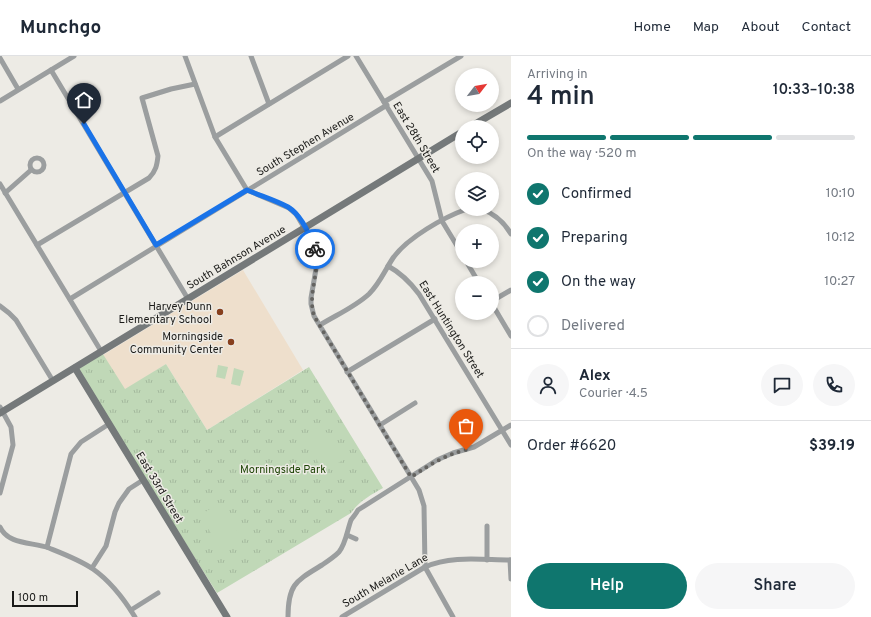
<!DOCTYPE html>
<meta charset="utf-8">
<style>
:root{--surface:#fff;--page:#f6f6f7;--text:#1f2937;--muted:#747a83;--line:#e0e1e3;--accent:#0f766e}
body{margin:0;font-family:Overpass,sans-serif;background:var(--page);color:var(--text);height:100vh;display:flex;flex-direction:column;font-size:15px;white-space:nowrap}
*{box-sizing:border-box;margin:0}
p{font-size:13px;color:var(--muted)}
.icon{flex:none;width:22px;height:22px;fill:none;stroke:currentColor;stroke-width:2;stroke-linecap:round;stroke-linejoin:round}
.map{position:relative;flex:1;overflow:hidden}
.side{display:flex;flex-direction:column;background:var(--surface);width:360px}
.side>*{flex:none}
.needle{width:26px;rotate:59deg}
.fabs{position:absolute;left:455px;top:12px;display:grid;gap:8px}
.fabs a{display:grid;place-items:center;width:44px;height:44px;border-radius:50%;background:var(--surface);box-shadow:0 2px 6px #0003;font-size:20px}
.scale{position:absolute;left:12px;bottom:10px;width:66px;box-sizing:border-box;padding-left:4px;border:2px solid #1a1a18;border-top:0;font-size:11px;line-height:14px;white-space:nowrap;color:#1a1a18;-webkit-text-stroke:3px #edebe5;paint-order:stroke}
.pin{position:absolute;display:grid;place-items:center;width:34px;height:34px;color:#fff;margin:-41px -17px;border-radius:50% 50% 50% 0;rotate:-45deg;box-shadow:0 0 4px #0007}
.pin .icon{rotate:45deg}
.courier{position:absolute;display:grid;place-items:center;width:40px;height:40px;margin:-20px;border:3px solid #1a73e8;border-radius:50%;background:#fff;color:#222;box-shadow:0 1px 5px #0007}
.overview em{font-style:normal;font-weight:600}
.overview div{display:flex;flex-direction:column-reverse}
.overview{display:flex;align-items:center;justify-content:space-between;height:68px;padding:0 16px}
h1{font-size:26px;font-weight:600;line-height:30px}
.bar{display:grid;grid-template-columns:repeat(4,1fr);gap:6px 4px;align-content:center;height:48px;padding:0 16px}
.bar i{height:5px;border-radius:3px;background:var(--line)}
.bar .selected{background:var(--accent)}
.bar p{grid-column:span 4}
.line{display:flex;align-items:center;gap:10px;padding:0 16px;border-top:1px solid var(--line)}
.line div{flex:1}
.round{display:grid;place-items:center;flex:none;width:42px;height:42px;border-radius:21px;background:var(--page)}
ol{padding:0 16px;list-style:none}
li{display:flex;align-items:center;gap:12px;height:44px}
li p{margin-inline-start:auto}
li .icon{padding:4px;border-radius:50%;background:var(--accent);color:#fff;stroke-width:4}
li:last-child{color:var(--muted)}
li i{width:22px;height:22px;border:2px solid var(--line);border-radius:50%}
.primary-button{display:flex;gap:8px;margin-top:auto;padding:8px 16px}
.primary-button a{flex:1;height:46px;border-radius:24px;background:var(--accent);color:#fff;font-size:16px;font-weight:600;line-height:46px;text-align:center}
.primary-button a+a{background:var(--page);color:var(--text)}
header{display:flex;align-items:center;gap:24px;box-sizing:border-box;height:56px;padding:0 20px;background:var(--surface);border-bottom:1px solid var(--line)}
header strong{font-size:19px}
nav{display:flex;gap:22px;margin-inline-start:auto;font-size:14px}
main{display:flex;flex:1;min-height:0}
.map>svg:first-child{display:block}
.education{fill:#eedfcc}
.grass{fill:url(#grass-tufts)}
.pitch{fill:#c0d8b7}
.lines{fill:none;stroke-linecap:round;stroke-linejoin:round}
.street{stroke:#9b9e9f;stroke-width:5}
.secondary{stroke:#75797a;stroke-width:7}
.done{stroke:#646360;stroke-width:4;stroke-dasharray:0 7.2}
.route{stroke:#1a73e8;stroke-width:5}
.poi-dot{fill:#87401e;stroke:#edebe5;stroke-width:1.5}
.labels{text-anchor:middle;stroke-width:3;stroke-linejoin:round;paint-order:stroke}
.street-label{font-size:11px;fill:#1a1a18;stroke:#edebe5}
.poi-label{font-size:11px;fill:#1a1a18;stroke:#edebe5;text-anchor:end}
.park-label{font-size:11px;fill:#1f4507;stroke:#edebe5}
</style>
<header>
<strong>Munchgo</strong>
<nav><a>Home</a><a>Map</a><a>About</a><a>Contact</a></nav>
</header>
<main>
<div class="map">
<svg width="511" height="561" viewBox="0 0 511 561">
<defs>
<pattern id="grass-tufts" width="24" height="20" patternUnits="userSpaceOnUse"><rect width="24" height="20" fill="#c0d8b7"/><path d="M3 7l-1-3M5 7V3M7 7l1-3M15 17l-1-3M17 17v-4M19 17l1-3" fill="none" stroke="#a4b99d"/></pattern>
</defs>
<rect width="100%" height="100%" fill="#edebe5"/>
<path class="education" d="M243,214l60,100 -96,60 -41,-66 -41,26 -22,-35z"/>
<path class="grass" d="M101,295l24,38 41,-25 41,66 102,-63 74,121c-12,7 -24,13 -32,25l-134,80 -142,-225z"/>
<g class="pitch">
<path d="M218,309l10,2 -3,12 -9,-2z"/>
<path d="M234,312l10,3 -4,15 -9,-2z"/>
<path d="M322,369l21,35 -19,12 -21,-35z"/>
<path d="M220,447l23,37 -20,13 -23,-38z"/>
</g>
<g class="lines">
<g class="street">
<path d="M185,0l30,81 32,53 42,18 7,6 16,27 3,9 2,13 -6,35v6l3,12 105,174 5,16 1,61 28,50"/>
<path d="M251,0l18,48"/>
<path d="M356,0l76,125 10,40 20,33"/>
<path d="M0,2l18,31"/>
<path d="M51,14l137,229"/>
<path d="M0,45l74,-45"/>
<path d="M384,46l77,-46"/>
<path d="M215,81l133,-81"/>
<circle cx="37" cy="109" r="7"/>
<path d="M0,128l101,167"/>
<path d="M5,137l26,-23"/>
<path d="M482,153c13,5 22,13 29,25"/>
<path d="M37,189l112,-67c7,-7 8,-13 9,-22l-16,-58 29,-9 24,-5"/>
<path d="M466,205l13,22"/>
<path d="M388,210c13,7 22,16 31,28l92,151"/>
<path d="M70,243l317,-194"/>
<path d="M492,245l19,-11"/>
<path d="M492,248l19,32"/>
<path d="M0,250l9,7 7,7 37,61"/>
<path d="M320,269c16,-10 35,-18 49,-31 11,-11 16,-24 24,-36 14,-20 51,-41 74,-49"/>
<path d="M347,316l88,-53"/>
<path d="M0,351l11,20 2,18 -13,48"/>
<path d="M380,369l35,-22"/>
<path d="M0,471c8,18 33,15 49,21 15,6 31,12 44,21 17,12 31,30 42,48"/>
<path d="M347,479l9,4"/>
<path d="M47,491l24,-93 10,-12 28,-18"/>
<path d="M487,504v-34"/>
<path d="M510,504l1,19"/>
<path d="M92,512l14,-22 9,-34 4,-9 10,-14 14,-9"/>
<path d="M131,554l27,-17"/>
<path d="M288,561c0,-33 8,-36 34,-52 6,-4 12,-8 17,-13 7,-9 8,-21 12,-32 2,-3 5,-6 7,-10l79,-50 16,-7 21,-6 37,-22"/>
<path d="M342,561l83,-50c26,-12 58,-7 86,-7"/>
</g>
<g class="secondary">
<path d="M470,71l41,-24"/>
<path d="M75,312l152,249"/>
<path d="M0,357l462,-281"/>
</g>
</g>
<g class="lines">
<path class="done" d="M315,193c6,23 -8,43 -1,67l97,161c19,-12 33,-22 55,-27"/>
<path class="route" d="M84,68l72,121 91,-55c14,6 28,10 41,17 13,8 22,28 27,42"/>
</g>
<g class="poi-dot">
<circle cx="220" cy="256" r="4"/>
<circle cx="231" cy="286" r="4"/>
</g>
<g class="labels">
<g class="street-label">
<text transform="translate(417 81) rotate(59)" y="4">East 28th Street</text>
<text transform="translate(305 88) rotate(-31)" y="4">South Stephen Avenue</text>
<text transform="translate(236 201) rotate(-31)" y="4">South Bahnson Avenue</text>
<text transform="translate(452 273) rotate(58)" y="4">East Huntington Street</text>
<text transform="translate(160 431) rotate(59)" y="4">East 33rd Street</text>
<text transform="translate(385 524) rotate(-30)" y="4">South Melanie Lane</text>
</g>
<g class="poi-label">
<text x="212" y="254">Harvey Dunn<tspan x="212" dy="13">Elementary School</tspan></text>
<text x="223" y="284">Morningside<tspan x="223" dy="13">Community Center</tspan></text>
</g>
<g class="park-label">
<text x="283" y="417">Morningside Park</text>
</g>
</g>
</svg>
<div class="fabs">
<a><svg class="needle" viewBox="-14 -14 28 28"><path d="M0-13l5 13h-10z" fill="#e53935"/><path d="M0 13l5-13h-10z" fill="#747a83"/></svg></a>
<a><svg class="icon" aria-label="locate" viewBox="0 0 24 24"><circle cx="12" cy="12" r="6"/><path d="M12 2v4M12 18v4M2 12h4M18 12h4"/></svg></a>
<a><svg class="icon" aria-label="layers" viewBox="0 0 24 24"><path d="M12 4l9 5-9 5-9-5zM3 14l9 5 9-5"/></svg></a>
<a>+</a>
<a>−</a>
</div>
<div class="scale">100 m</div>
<div class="pin" style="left:466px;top:394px;background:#ea580c"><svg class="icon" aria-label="bag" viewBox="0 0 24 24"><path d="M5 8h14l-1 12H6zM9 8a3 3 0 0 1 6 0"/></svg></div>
<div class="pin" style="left:84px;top:68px;background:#1f2937"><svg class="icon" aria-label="home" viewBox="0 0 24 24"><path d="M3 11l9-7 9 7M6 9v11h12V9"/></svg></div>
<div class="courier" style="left:315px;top:193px"><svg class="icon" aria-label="bike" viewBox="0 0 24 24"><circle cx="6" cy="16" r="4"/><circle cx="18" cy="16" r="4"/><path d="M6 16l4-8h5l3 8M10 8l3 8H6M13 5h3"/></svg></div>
</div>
<section class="side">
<div class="overview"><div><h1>4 min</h1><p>Arriving in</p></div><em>10:33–10:38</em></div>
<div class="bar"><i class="selected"></i><i class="selected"></i><i class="selected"></i><i></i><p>On the way · 520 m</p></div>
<ol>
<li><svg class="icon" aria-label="check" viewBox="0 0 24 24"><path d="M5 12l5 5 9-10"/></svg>Confirmed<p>10:10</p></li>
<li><svg class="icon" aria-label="check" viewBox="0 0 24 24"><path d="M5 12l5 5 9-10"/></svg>Preparing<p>10:12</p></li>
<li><svg class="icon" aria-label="check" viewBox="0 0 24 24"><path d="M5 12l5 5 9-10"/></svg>On the way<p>10:27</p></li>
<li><i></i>Delivered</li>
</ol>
<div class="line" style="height:72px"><a class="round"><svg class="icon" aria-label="person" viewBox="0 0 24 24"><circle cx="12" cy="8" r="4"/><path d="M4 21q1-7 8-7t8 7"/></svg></a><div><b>Alex</b><p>Courier · 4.5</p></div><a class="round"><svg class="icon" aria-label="chat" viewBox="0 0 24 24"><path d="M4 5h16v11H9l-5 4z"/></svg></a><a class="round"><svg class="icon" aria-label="phone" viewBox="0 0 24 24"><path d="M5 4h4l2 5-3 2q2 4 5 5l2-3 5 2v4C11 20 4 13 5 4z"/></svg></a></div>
<div class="line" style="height:52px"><div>Order #6620</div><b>$39.19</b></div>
<div class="primary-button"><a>Help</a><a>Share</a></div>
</section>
</main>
